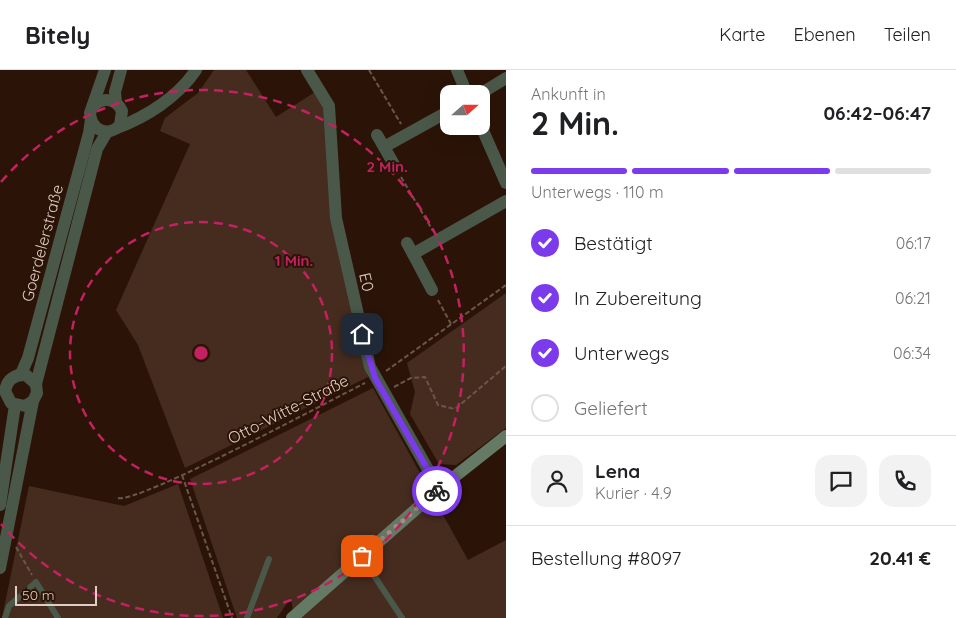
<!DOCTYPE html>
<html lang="de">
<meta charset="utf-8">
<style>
:root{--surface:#fff;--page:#f2f2f2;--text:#202124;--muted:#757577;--line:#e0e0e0;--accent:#7c3aed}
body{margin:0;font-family:Quicksand,sans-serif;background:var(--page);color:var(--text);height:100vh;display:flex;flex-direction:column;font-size:19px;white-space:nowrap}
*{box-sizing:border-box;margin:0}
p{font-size:16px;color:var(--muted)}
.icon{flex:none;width:28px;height:28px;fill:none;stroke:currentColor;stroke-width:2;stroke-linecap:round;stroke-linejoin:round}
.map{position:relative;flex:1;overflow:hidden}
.details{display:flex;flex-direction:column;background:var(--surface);width:450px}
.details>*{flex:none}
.needle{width:32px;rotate:69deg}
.controls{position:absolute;left:440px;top:15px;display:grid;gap:10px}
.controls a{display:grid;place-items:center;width:50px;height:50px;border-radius:10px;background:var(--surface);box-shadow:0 5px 20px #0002;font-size:25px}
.scale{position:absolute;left:15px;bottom:12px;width:82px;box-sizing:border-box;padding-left:5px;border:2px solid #dfcec6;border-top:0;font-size:14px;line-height:18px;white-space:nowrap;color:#dfcec6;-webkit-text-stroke:4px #2b1407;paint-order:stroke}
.pin{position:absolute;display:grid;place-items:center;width:42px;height:42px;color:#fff;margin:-21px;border-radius:10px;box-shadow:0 2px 8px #0006}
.courier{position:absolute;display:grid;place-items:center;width:50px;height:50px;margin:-25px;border:4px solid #7c3aed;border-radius:50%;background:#fff;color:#222;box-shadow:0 1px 6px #0007}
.overview em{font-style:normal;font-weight:800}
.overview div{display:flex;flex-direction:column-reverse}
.overview{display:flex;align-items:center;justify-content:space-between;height:85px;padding:0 25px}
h1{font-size:32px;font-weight:800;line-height:38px}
.bar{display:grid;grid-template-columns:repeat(4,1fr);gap:8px 5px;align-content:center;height:60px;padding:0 25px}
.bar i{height:6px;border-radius:4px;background:var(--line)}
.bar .on{background:var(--accent)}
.bar p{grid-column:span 4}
.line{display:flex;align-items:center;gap:12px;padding:0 25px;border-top:1px solid var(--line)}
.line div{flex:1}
.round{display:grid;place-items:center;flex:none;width:52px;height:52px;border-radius:15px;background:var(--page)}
ol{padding:0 25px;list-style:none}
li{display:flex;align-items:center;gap:15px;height:55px}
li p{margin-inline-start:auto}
li .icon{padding:5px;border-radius:50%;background:var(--accent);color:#fff;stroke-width:4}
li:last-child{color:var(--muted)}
li i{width:28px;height:28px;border:2px solid var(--line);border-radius:50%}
header{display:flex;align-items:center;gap:30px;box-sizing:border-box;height:70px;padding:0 25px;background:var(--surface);border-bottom:1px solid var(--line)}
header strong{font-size:24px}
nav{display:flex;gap:28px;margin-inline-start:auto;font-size:18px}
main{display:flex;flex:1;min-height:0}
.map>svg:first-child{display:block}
.green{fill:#462c1f}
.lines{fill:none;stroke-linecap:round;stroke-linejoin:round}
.path{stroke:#6b564b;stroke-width:2;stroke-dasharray:5 2.5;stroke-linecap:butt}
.lane{stroke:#4a584a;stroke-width:6}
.street{stroke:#4a584a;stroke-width:12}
.secondary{stroke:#647a65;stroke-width:12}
.done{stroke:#a08d83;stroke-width:5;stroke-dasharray:0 9}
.route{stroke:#7c3aed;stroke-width:6}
.ring{fill:none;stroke:#c32160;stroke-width:2.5;stroke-dasharray:9 6}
.labels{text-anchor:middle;stroke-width:4;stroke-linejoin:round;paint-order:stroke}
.street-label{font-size:16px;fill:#dfcec6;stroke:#2b1407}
.centre{fill:#c32160;stroke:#2b1407;stroke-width:2.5}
.ring-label{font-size:15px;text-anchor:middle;font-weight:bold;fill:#c32160;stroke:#2b1407;stroke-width:4;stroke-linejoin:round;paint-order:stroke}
</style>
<header>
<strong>Bitely</strong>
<nav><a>Karte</a><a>Ebenen</a><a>Teilen</a></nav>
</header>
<main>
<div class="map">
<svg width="506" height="548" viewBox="0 0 506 548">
<rect width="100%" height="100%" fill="#2b1407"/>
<g class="green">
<path d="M214,0h32l30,47 39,-25 11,16 4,104 38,165 -183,91 -47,-123 -22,-35 74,-166 -30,-13 5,-13 33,-25z"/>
<path d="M506,223v135l-50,37 -17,-1 -29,-50 5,-22 -8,-29z"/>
<path d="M373,318l95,172 38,-20v78h-212l-3,-21 -14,21h-40l-47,-139z"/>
<path d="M178,414l45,134h-221l27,-132 95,20z"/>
</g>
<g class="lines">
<g class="path">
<path d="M369,0l32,54"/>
<path d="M401,107l32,54"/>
<path d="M438,230l13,24"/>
<path d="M386,301l120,-86"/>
<path d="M394,317l17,-9 14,-1 13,28 17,4 51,-43"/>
<path d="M182,405l50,143"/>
<path d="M118,428c22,5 213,-98 247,-115"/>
<path d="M16,477l16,28"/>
</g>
<g class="lane">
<path d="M361,486l41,62"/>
<path d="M5,548l4,-12 27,-24 22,36"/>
<path d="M247,548l22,-59"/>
</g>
<g class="street">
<path d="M307,0l22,36 7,112 34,149 69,122"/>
<path d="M457,0l10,24"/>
<path d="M480,24l26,-16"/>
<path d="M116,33l-1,-11 6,-22"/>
<path d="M92,38c9,-12 24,-10 30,3l-2,14c-12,13 -29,5 -30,-12l15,-43"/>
<path d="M481,56l25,57"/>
<path d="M117,58c29,-11 61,-31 79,-58"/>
<path d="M377,65l7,12"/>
<path d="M396,98l-12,-21 65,-36"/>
<path d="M407,173l6,11"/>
<path d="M432,220l-19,-36 93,-53"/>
<path d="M21,304l7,-16 61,-225 2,-14"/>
<path d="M36,314l61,-235 10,-17"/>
<path d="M0,435l15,-100"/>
<path d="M0,498l33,-167 4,-8 -1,-9 -10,-9c-11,-1 -19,4 -21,16l6,12 14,3 8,-5"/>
</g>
<path class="secondary" d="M292,548l147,-129 67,-53"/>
</g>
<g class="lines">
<path class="done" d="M362,486l75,-65"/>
<path class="route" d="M362,264l13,44 64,111 -2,2"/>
</g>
<g class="ring">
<circle cx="201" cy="283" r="131"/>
<path d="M1 112A263 263 0 1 1 1 454"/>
</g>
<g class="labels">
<g class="street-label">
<text transform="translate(42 173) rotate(-75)" y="6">Goerdelerstraße</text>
<text transform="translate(367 212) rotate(77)" y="6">E0</text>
<text transform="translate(288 339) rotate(-27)" y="6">Otto-Witte-Straße</text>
</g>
</g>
<circle cx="201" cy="283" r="8" class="centre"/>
<g class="ring-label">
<text x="387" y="102">2 Min.</text>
<text x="294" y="196">1 Min.</text>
</g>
</svg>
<div class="controls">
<a><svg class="needle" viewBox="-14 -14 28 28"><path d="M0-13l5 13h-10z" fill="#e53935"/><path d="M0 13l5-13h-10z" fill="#757577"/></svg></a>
</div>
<div class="scale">50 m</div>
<div class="pin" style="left:362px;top:486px;background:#ea580c"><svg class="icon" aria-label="bag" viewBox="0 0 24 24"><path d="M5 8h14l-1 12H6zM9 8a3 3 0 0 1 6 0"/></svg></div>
<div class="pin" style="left:362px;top:264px;background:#1f2937"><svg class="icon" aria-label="home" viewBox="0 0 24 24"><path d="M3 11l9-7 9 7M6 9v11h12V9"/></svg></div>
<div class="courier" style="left:437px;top:421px"><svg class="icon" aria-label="bike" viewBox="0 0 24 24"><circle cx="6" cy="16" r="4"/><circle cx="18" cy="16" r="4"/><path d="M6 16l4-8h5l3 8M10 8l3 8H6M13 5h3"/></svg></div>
</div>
<section class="details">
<div class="overview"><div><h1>2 Min.</h1><p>Ankunft in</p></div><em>06:42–06:47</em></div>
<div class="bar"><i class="on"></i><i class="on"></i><i class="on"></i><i></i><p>Unterwegs · 110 m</p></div>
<ol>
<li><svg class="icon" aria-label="check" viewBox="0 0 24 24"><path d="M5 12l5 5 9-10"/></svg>Bestätigt<p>06:17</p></li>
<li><svg class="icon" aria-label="check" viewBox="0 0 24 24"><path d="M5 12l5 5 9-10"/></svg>In Zubereitung<p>06:21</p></li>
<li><svg class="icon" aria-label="check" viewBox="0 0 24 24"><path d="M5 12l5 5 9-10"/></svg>Unterwegs<p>06:34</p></li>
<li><i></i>Geliefert</li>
</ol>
<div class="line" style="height:90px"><a class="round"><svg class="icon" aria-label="person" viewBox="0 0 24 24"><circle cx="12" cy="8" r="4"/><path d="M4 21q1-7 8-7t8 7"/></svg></a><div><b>Lena</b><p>Kurier · 4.9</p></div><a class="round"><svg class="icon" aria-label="chat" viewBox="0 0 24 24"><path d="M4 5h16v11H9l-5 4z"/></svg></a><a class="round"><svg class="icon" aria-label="phone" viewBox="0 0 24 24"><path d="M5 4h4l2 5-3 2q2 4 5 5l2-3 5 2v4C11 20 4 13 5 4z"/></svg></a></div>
<div class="line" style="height:65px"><div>Bestellung #8097</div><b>20.41 €</b></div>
</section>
</main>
